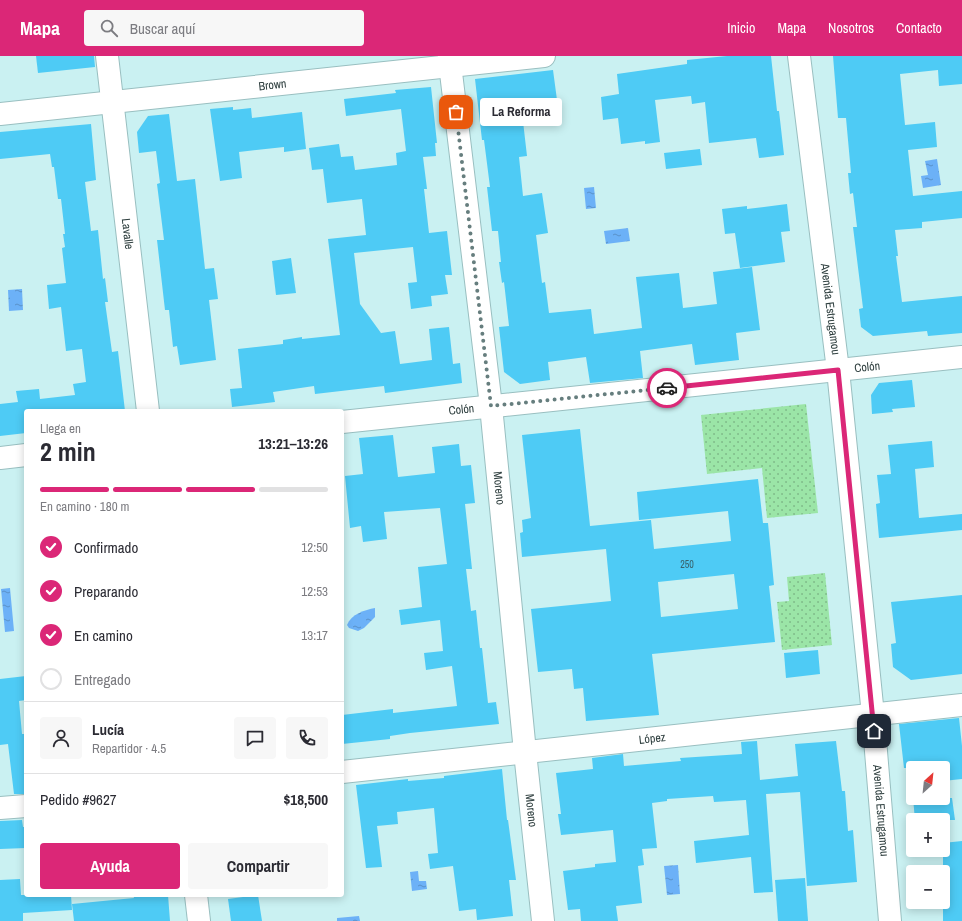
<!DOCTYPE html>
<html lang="es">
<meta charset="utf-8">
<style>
:root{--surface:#fff;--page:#f7f7f7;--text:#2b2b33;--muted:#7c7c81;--line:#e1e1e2;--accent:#db2777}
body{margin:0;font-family:"Archivo Narrow",sans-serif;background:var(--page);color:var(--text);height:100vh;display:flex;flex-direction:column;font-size:15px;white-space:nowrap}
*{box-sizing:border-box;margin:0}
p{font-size:13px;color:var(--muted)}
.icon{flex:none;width:22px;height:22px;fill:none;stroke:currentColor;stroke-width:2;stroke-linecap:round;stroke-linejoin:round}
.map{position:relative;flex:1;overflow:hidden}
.details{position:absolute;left:24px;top:353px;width:320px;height:488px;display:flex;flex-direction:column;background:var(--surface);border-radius:4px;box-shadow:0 2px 10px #0003}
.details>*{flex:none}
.needle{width:26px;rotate:27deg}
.tools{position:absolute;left:906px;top:705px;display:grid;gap:8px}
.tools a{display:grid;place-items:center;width:44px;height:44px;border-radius:4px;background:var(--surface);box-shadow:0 2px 10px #0003;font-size:20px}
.pin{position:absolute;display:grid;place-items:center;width:34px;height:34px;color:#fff;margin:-17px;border-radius:8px;box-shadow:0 2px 6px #0006}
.courier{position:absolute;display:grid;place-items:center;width:40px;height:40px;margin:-20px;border:3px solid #db2777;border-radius:50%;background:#fff;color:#222;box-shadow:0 1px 5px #0007}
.bubble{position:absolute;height:28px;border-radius:4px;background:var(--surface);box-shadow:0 2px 10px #0003;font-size:13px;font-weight:800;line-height:28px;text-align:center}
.overview em{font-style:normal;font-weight:800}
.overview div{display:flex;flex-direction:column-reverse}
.overview{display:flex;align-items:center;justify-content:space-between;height:68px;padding:0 16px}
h1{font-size:26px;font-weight:800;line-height:30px}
.bar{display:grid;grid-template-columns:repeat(4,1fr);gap:6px 4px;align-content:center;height:48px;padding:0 16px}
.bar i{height:5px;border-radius:3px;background:var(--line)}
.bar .active{background:var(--accent)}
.bar p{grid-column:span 4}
.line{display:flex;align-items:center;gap:10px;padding:0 16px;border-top:1px solid var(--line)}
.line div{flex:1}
.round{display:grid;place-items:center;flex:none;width:42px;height:42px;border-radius:4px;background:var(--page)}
ol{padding:0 16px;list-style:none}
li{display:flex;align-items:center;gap:12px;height:44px}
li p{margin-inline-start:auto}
li .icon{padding:4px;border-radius:50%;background:var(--accent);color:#fff;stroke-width:4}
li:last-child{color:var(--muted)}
li i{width:22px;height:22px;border:2px solid var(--line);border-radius:50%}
.primary-button{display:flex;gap:8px;margin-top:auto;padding:8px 16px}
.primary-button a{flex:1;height:46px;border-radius:4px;background:var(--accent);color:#fff;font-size:16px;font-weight:800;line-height:46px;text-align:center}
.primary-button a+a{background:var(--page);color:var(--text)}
header{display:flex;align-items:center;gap:24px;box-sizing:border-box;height:56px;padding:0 20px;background:var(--accent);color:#fff}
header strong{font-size:19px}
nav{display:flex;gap:22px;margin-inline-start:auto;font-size:14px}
.search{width:280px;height:36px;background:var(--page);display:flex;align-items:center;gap:10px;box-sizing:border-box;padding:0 14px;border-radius:4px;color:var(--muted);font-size:15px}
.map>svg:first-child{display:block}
.grass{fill:url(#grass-dots)}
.water{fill:url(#water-ripples)}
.building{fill:#4ecbf5;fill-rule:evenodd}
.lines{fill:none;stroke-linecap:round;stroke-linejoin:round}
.street-casing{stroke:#99bfc0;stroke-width:24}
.secondary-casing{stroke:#99bfc0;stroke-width:24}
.street{stroke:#fff;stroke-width:22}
.secondary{stroke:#fff;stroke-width:22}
.done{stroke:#667e7e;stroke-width:4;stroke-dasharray:0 7.2}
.route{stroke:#db2777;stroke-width:5}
.labels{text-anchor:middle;stroke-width:3;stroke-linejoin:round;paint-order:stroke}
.number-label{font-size:10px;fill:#38636d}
.street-label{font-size:12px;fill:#304040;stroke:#caf1f2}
</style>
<header>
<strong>Mapa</strong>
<div class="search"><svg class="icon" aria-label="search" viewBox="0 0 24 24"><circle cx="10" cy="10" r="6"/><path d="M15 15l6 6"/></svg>Buscar aquí</div>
<nav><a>Inicio</a><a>Mapa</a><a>Nosotros</a><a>Contacto</a></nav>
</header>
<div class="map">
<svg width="962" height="865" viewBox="0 0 962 865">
<defs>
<pattern id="grass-dots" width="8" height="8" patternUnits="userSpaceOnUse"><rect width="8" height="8" fill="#9be5a7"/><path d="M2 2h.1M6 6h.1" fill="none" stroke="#7fbb89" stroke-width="1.8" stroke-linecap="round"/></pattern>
<pattern id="water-ripples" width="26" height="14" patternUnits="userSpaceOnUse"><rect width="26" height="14" fill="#6cb1f7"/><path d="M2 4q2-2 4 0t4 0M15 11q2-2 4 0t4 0" fill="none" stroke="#5991c9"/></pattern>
</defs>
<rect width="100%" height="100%" fill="#caf1f2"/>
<g class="grass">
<path d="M806,348l12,109 -51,5 -5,-50 -55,6 -6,-59z"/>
<path d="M825,517l7,72 -50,5 -5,-48 12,-1 -2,-24z"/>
</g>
<g class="water">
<path d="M937,103l4,26 -18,3 -2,-12 7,-1 -3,-14z"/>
<path d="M594,131l2,21 -10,1 -2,-21z"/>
<path d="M628,172l2,13 -24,3 -2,-13z"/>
<path d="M22,233l1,21 -14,1 -1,-21z"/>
<path d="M10,532l4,43 -9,1 -4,-43z"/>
<path d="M375,552v9l-11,11 -6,3 -9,-3 -2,-3c4,-11 18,-15 28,-17z"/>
<path d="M678,809l2,29 -13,1 -3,-29z"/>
<path d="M418,815l1,10h7l1,8 -15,2 -2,-19z"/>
<path d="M359,860l1,5h-23v-3z"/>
</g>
<g class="building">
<path d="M36,0h58l1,11 -57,6z"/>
<path d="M727,0h44l6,55h2l5,44 -25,3 -3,-20 -47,5 -4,-41 -13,2 -1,-8 -36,4 5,42 -15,2v-3l-24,3 -3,-26 -15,2 -2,-23 18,-3 -2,-20 70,-10v-4z"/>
<path d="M833,0h129v28l-23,2 -1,-16 -38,4 5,51 30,-3 2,25 -29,3 5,46 49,-5v27l-40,4v6l-27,2 3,26h-2l6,46 60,-6v37l-34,3 -1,-5 -54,5 -12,-9 -2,-18 4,-1 -10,-81h4l-4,-34 -3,1 -2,-21h3l-5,-55h-8z"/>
<path d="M553,14l4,30 -36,4 6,52 -8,1 4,39 19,-3 6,40 -12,2 6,48 3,-1 4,31 42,-4 3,25 48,-6 -6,-51 43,-4 4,35 34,-4 -4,-32 39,-5 8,63 -24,3 3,27 -44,5 -3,-21 -52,7 3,27 -53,5 -4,-26 -38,5 2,18 -30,4 -16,-12 -5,-45 10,-1 -5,-44 -2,1 -3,-21h2l-3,-31h-6l-5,-44h3l-6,-47h-2l-7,-61z"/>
<path d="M431,31l6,56h-2l1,13 -13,1 4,32h-3l5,44 18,-2 5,44h-7l3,19 -17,2 1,10 -21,3 -3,-26 9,-1 -4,-35 -59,6 6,51 21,29 14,-2 5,33 32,-4 -3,-31 20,-2 4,37 7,-1 2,20 -77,10 -1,-7 -69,8 -1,-8 -41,6 2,10 -43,5 -2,-18 12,-1 -4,-39 45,-5v-4l19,-3v2l38,-4 -12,-96 38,-4 -4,-36 -35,4 -4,-34 -11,1 -3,-22 30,-4 2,13 12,-1 2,14 42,-5 -1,-12 10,-2 -5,-42 -55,7 -2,-17 52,-6 -1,-3z"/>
<path d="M233,51v3l18,-2 1,10 50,-6 4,37 -22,3v-5l-45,5 3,26 -22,3 -10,-72z"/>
<path d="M169,58l8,67 18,-2 10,90 9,-1 4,31 -9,1 7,60 -36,5 -3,-19 -4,1 -4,-37h-4l-8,-70h7l-7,-56 3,-1 -4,-32 -17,2 -2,-21 11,-16z"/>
<path d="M91,68l5,56 -11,2 6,49 7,-1 5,49 2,-1 3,24h-3l7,50 6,-1 7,60h-99v22l-26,3v-32l18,-2 -2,-11 23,-2 1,10 35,-4 -2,-11 13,-2 -4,-33 -16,2 -5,-44 -12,2 -2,-24 19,-2 -4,-35 3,-1 -2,-13h2l-4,-35h-3l-4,-32h-2l-2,-13 -50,5v-27z"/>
<path d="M700,93l2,16 -36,4 -2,-16z"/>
<path d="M787,148l3,27 -9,1 4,30 -45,6 -5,-35 -10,1 -3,-25 25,-3v3z"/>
<path d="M291,202l5,35 -20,2 -4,-34z"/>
<path d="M912,324l3,27 -23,2 1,3 -21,2 -1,-19 8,-12z"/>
<path d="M580,373l10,97 61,-6 3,29 77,-8 -3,-30 -89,9 -2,-28 121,-13 5,44h5l6,62 -5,1 6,56 -123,12 7,61 -73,6 -3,-33 -9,1 -2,-20 -34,3 -7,-63 80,-8 -5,-52 -84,8 -2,-24 3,-1 -1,-12 9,-2 -9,-83zM734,518l4,35 -77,8 -3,-35z"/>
<path d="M393,379l5,42 37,-4 -3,-26 27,-3 2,22 10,-1 4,38 -10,1 7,65h-6l5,42 5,-1 4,38h2l6,55 8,-1 3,22 -89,9 -20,3v3l-48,5v-29l51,-6v4l64,-7 -5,-40 -26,4 -2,-17 19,-2 -3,-31 -39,5 -2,-15 23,-3 -4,-40 29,-3 -7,-56 -56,4 3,27 -24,3 -2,-16 -11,2 -5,-52 18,-2 -4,-36z"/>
<path d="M932,385l2,26 -19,2 4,49 43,-4v16l-83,8 -3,-34 4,-1 -3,-28 14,-1 -3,-29z"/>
<path d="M962,539v79l-51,6 -18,-13 -2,-23 5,-1 -5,-41z"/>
<path d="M818,594l2,24 -34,4 -2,-25z"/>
<path d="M26,620v24l-7,1 3,33h4v60h-12l-6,-50 -8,1v-66z"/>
<path d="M959,662l3,28v33l-19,2v-13h-39l-5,-44z"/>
<path d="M757,685l3,39 38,-4 -3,-32 41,-3 6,50h3l3,40 5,-1 4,52 -50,4 -7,-94 -34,2 7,98 -19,1 -3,-36 -55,6 -2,-22 55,-6 -3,-35 -32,2 -1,-6 -46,3v2l-15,2 5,45 -15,1 2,16 -6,1 4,37 -26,3 2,15h-37l-1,-12 -12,1 -5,-39 32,-4v-3l21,-2 -3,-32 -52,5 -3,-21h3l-5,-41 37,-4 -1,-11 31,-4 1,12 57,-5 -1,-3 62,-4 -1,-12z"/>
<path d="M502,713l5,51h1l8,60h-7l4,36 -36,4 -1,-11 -17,2 -6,-45 -23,3 -2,-15 10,-1 -4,-45 -37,4 1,12 -21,2 5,41 -16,1 -10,-83 52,-6v2l36,-3v-2z"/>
<path d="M913,742h39l3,22h-40z"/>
<path d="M22,764l1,7h3v21l-26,1v-28z"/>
<path d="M962,785v80h-19v-78z"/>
<path d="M805,822l3,43h-30l-3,-41z"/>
<path d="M20,823l1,16h50l1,15 -49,3v8h-23v-41z"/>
<path d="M133,839h35l2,26h-96l-2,-17 62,-6z"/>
<path d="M258,839l4,26h-31l-3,-22z"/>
</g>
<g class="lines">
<g class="street-casing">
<g id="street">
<path id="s1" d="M107,0l41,355"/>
<path id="s2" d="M449,0l42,350 34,346 18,169"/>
<path id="s3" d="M342,366l620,-65"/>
<path d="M0,402l26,-3"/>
<path id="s4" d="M342,716l620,-67"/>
<path d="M0,752l26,-2"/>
<path d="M196,839l3,26"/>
</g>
</g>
<g class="secondary-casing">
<g id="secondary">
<path id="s5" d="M799,0l39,314 35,345 17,206"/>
<path id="s6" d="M0,58l544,-58"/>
</g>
</g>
<use href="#street" class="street"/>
<use href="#secondary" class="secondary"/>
</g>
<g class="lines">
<path class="done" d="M456,56l35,294 176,-18"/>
<path class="route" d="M667,332l171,-18 36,361"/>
</g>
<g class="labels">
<g class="number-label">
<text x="687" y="512">250</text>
</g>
<g class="street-label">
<text dy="4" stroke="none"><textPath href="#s6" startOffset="274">Brown</textPath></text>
<text dy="4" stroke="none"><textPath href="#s1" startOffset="179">Lavalle</textPath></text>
<text dy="4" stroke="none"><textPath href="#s5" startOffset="255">Avenida Estrugamou</textPath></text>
<text dy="4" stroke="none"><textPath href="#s3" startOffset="528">Colón</textPath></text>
<text dy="4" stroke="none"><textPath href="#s3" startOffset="120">Colón</textPath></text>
<text dy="4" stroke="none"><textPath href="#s2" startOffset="435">Moreno</textPath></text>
<text dy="4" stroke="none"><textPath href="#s4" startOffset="312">López</textPath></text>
<text dy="4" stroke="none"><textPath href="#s5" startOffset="759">Avenida Estrugamou</textPath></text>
<text dy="4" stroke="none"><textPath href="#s2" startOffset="759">Moreno</textPath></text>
</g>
</g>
</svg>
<div class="tools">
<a><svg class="needle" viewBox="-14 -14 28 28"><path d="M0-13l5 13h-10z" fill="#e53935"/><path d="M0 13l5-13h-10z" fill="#7c7c81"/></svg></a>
<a>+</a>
<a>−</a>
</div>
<div class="pin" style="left:456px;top:56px;background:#ea580c"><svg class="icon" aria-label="bag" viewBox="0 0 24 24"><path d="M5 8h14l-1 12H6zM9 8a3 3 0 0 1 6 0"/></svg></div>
<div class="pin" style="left:874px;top:675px;background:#1f2937"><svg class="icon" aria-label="home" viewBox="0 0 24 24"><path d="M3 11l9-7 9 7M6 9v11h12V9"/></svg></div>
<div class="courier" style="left:667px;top:332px"><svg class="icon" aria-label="car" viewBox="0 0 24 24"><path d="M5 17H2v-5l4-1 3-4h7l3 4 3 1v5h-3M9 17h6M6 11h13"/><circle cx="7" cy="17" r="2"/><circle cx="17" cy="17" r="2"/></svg></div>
<div class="bubble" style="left:480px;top:42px;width:82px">La Reforma</div>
<section class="details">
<div class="overview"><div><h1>2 min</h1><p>Llega en</p></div><em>13:21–13:26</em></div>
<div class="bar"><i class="active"></i><i class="active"></i><i class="active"></i><i></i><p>En camino · 180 m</p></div>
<ol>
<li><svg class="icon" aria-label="check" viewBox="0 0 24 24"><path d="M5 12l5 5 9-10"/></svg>Confirmado<p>12:50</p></li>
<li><svg class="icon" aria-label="check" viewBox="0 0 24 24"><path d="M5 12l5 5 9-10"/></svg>Preparando<p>12:53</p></li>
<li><svg class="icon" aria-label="check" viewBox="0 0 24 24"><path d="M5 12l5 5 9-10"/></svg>En camino<p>13:17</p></li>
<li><i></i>Entregado</li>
</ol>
<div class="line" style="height:72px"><a class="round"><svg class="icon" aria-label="person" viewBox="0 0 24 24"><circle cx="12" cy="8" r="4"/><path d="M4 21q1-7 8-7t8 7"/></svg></a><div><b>Lucía</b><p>Repartidor · 4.5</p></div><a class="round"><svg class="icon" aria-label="chat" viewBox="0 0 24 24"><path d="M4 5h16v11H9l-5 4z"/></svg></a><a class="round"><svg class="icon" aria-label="phone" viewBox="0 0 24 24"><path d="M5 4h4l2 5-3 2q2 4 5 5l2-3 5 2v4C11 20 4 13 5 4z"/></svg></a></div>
<div class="line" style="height:52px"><div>Pedido #9627</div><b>$18,500</b></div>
<div class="primary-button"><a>Ayuda</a><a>Compartir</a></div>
</section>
</div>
